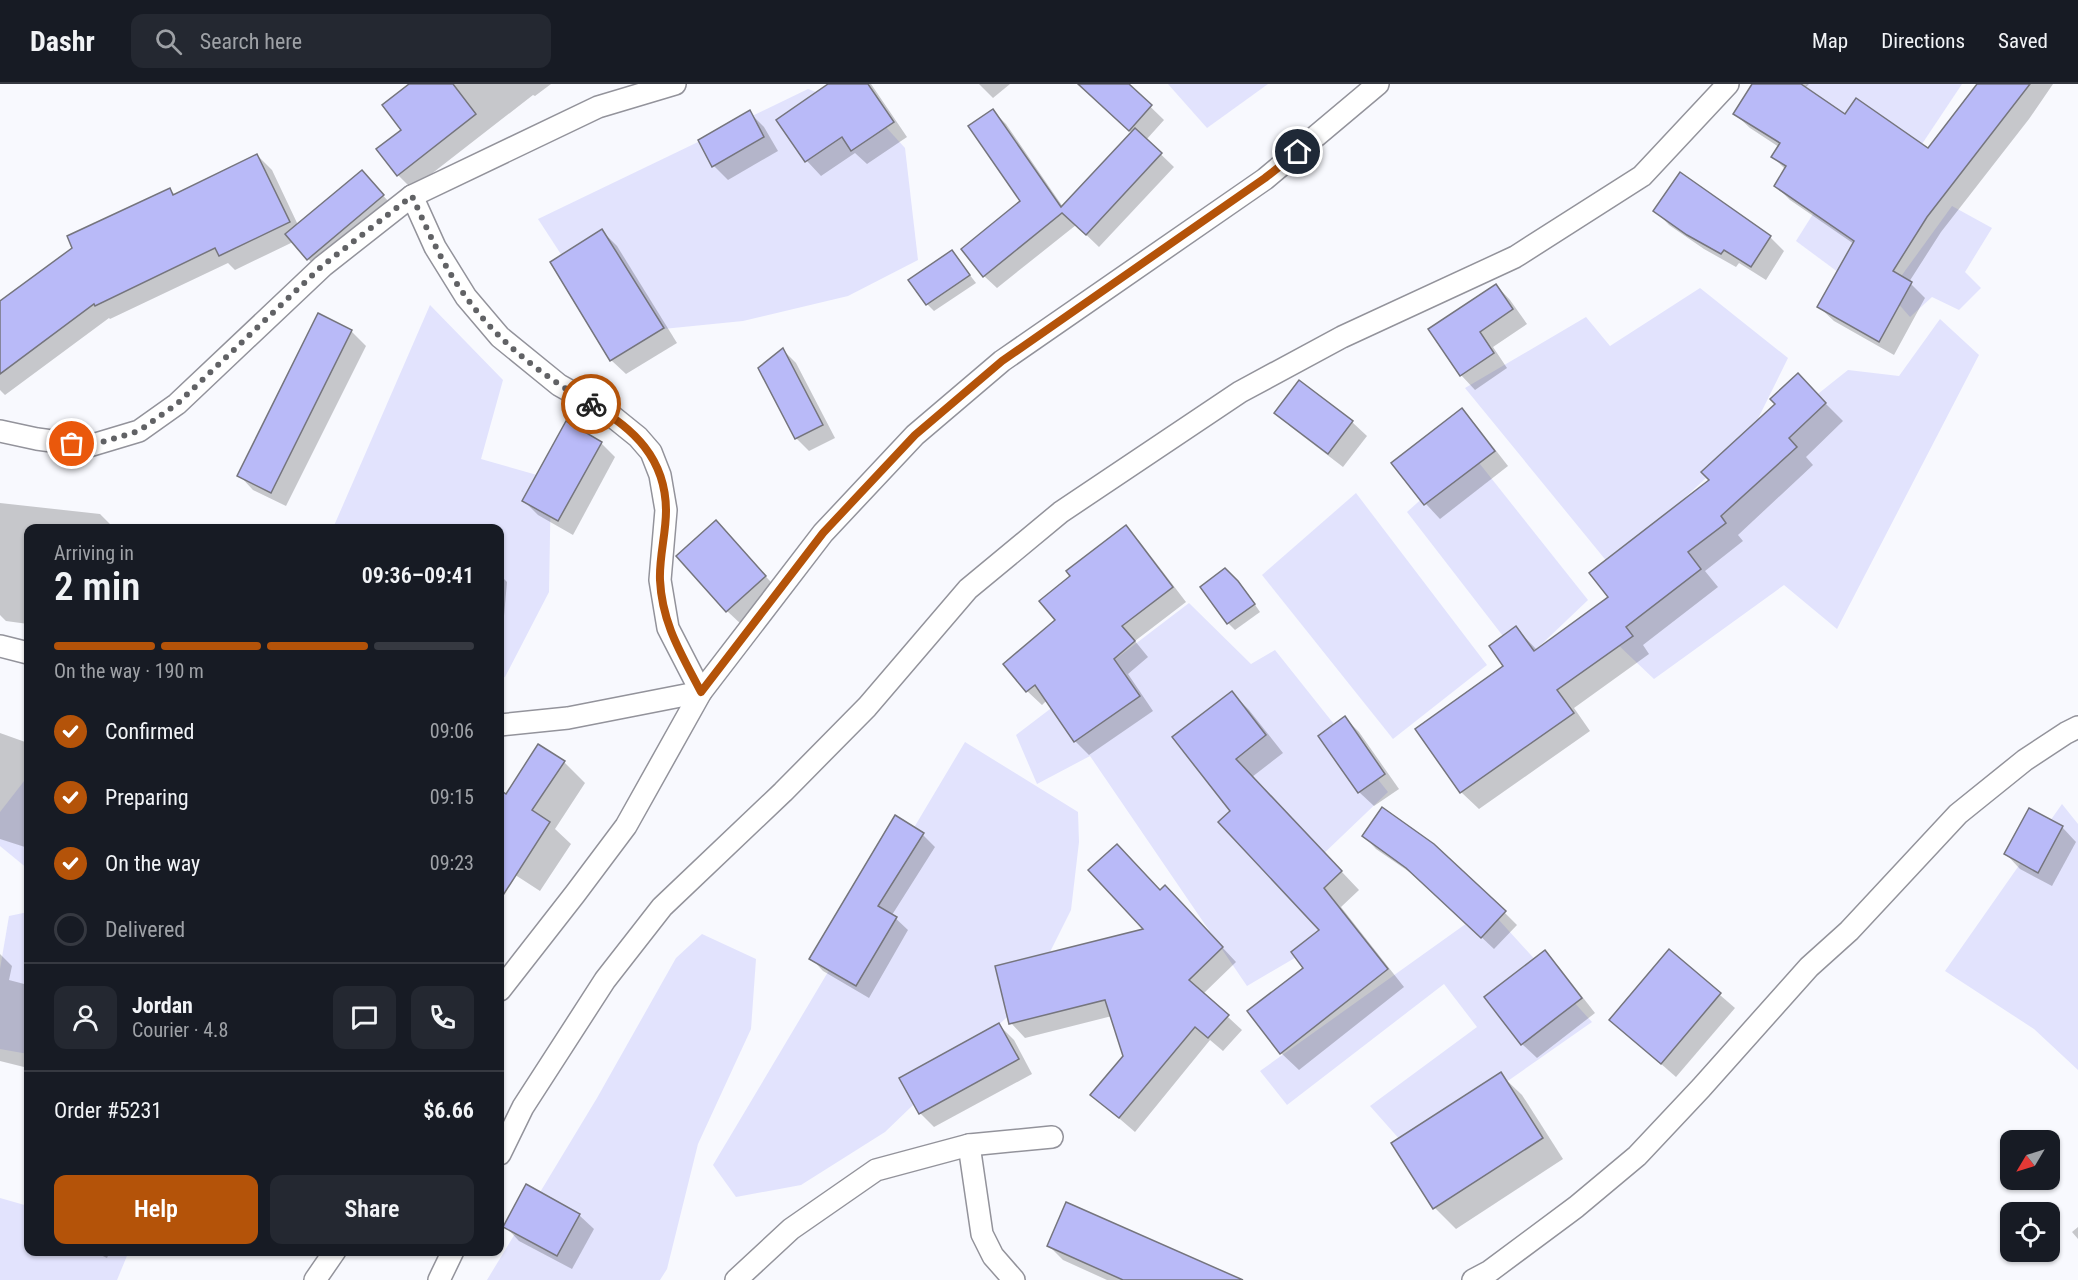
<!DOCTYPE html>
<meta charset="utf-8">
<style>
:root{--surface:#171b24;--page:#242831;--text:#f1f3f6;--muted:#9ea1a6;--line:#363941;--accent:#b45309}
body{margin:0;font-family:"Roboto Condensed",sans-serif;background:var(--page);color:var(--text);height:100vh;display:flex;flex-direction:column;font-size:22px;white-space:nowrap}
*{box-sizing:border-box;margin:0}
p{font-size:20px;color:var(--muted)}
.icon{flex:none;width:33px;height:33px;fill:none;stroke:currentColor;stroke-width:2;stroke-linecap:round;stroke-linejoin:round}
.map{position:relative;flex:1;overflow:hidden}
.details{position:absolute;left:24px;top:440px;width:480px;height:732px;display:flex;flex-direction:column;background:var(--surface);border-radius:12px;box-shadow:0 2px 4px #0004}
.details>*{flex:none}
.needle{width:39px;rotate:232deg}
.buttons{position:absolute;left:2000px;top:1046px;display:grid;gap:12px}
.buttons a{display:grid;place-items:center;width:60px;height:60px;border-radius:12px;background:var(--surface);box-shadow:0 2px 4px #0004;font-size:30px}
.pin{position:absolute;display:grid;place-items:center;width:51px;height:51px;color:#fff;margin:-26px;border:3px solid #fff;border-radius:50%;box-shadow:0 2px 6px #0007}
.courier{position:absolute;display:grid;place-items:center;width:60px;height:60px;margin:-30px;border:4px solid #b45309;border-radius:50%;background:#fff;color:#222;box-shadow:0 2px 8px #0007}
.headline em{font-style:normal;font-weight:600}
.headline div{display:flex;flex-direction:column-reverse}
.headline{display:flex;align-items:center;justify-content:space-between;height:102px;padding:0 30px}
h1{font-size:39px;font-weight:600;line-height:45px}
.bar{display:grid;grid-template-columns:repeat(4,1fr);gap:9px 6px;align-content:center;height:72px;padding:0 30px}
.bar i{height:8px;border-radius:4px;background:var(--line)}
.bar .current{background:var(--accent)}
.bar p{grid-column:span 4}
.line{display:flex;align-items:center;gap:15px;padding:0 30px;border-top:2px solid var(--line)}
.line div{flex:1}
.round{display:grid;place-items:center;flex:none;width:63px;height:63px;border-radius:12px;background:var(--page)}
ol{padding:0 30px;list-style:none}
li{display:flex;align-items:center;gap:18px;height:66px}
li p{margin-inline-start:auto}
li .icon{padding:6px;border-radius:50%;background:var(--accent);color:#fff;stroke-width:4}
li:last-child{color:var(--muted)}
li i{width:33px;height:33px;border:3px solid var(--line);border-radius:50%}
.action{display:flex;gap:12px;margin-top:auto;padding:12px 30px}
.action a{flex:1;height:69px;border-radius:12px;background:var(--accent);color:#fff;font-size:24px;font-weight:600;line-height:69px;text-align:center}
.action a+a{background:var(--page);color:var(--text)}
header{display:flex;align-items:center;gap:36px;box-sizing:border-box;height:84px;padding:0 30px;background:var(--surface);border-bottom:2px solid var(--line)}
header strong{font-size:28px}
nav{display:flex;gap:33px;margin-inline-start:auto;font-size:21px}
.search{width:420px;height:54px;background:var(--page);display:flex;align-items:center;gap:15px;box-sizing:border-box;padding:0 21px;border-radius:12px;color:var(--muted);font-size:22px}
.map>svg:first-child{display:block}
.green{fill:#e2e3fd}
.shadow{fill:#0003}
.building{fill:#b9baf8;stroke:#75757d;stroke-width:1.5}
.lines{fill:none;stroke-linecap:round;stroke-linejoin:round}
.lane-casing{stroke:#93939b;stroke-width:24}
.lane{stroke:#fff;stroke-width:21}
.done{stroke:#616265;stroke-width:6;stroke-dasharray:0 10.8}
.route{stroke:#b45309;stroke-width:8}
</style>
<header>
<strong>Dashr</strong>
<div class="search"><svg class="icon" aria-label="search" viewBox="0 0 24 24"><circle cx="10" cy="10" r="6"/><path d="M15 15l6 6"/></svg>Search here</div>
<nav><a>Map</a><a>Directions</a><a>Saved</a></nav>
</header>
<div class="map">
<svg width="2078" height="1196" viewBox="0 0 2078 1196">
<rect width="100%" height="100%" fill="#f8f9fe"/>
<g class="green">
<path d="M1168,0h100l-61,44z"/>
<path d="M1807,0h155l-52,78 -105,-75z"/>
<path d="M808,5l66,25 31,34 13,112 -70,36 -105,25 -130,13 -75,-115z"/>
<path d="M1842,84l29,11 -21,102 -54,-40z"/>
<path d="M1952,122l40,22 -27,44 16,16 -22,22 -27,-13 -22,20 -21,-24z"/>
<path d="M1700,204l88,70 -40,81 -125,116 -10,14 -148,-181 121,-71 24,29z"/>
<path d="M430,221l73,75 -22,79 70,20 -2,113 -44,85 -5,2v-151h-167z"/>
<path d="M1940,235l39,36 -142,274 -53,-44 -130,94 -60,-57 215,-221 39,-31 51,6z"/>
<path d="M1472,370l116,146 -65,62 -116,-150z"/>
<path d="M1356,409l131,172 -94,74 -131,-164z"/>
<path d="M1189,519l62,61 24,-14 113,142 -93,89 39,54 -87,51 -157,-230 -53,28 -21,-49z"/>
<path d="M965,658l113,70 1,30 -8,68 -45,90 -63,57 -78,75 -84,53 -65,12 -23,-32z"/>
<path d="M28,692v93l-28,-23v-34z"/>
<path d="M2062,720l16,20v246l-44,-41 -89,-58z"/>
<path d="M1488,824l104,114 -183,128 -39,-44 107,-79 -33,-43 -157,121 -27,-34z"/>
<path d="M28,828v142l-28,-5v-80l9,-53z"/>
<path d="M702,850l54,25 -5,70 -53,115 -31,125 -7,11h-173l110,-182 79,-140z"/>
<path d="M0,1114l28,8v45h101l-12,29h-117z"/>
</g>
<g class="shadow">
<path d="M412,0h139l-16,12 -2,-1 -121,94 -14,-14z"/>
<path d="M831,0h40l36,53 -40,27 -12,-11 -34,23 -14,-15 -29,-41z"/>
<path d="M979,0h31l-17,14z"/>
<path d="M1079,0h48l37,36 -18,20 28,27 -75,80 -23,-22 -79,63 -13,-12 38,-74 -29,-91 13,13 57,83 69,-74z"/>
<path d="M1754,0h55l-4,4 40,28 83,34 51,-66h74l-24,35 -88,113 -32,50 16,16 -31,57 -60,-34 -15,-14 35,-63 -64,-44 -14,-14 10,-16 -13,-13 6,-10 -29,-19 -15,-14z"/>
<path d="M749,28l15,15 14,24 -50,29 -14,-14z"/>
<path d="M257,71l15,15 26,55 64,-53 35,39 -75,63 -29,-32 -58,28 -7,-7 -118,56 -1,-1 -104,77 -5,-5v-87l170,-114 5,6z"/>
<path d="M1655,126l115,27 14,14 -18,29 -27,-17 -3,4 -32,-18 -35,-24z"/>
<path d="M602,147l15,15 60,97 -51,31 -15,-14z"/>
<path d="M952,168l24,31 -42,28 -7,-7z"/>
<path d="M1496,201l14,15 17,24 -34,23 14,21 -32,22 -14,-15z"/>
<path d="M351,247l15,15 -80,160 -33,-16 -14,-15z"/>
<path d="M783,266l13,13 39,75 -26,13 -13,-13z"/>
<path d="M1300,298l52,40 15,14 -24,31 -52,-40 -15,-14z"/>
<path d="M1815,309l28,28 -37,36 7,8 -75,70 5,6 -38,30 13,16 -75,58 6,9 -75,54 16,23 -111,78 -18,-17 44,-126 11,-38 21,22 73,-53 101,-117z"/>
<path d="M1462,326l14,15 32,41 -68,53 -14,-15 -33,-41z"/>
<path d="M601,359l14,14 -42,78 -35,-20 -14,-14z"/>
<path d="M0,419l100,11 14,14h-86v96l-22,-3 -6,-6z"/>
<path d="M1126,443l14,15 46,60 -51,39 13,16 -20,17 25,37 -64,44 -14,-14 -28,-41 -5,5 -15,-14 30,-71z"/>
<path d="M730,453l49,54 -37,34 -15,-14z"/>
<path d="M1225,486l20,20 15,22 -25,18 -7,-7z"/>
<path d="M500,491l7,7 -3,34h-4z"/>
<path d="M1232,609l17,17 34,43 -31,24 107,113 -18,17 63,80 -105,83 -18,-17 24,-85 17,-38 -90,-119z"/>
<path d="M1345,634l14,14 40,57 -25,17 -15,-14z"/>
<path d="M0,649l28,10v105l-28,-9z"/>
<path d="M539,662l25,16 21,21 -30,46 16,15 -31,47 -40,-26v-60z"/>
<path d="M2062,743l14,15 -24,44 -32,-17 -14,-15z"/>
<path d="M923,751l12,12 -43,68 16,15 -39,68 -46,-27 -12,-13z"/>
<path d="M1364,752l140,76 13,13 -23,24 -73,-69 -45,-31z"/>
<path d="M1160,807l19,10 57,61 -33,32 39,36 -19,21 -13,-11 -75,92 -43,-37 32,-39 -12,-40 -87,22 -14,-15 135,-93z"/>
<path d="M1669,867l66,57 -59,69 -65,-57z"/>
<path d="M1544,868l15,15 36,46 -58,45 -15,-14 -36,-47z"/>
<path d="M0,870l12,12 -3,14 19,5v83l-28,-7z"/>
<path d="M999,941l15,15 18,34 -98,53 -14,-14z"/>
<path d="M1500,990l22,21 41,64 -107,70 -21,-21z"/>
<path d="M579,1131l15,14 -22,40 -53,-28 -14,-15z"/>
<path d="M2078,1143v12l-6,-7z"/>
<path d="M1049,1162l164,34h-106l-44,-20z"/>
<path d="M92,1167h18l-3,7z"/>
</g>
<g class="building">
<path d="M409,0h44l23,30 -79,62 -21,-27 25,-19 -19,-25z"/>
<path d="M828,0h40l26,38 -43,29 -9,-14 -37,25 -29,-42z"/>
<path d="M1078,0h51l23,21 -23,26z"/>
<path d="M1752,0h49l44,30 11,-16 72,50 49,-64h53l-103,133 -34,54 19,11 -33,60 -62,-35 37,-66 -80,-55 12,-20 -15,-9 9,-14 -47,-29z"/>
<path d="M993,25l68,98 74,-79 27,25 -76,82 -24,-22 -79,64 -22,-28 59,-48 -52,-75z"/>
<path d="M750,26l14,27 -52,30 -14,-27z"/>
<path d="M257,70l33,68 -71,34 -4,-8 -120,58 -1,-2 -94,70v-73l72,-53 -5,-12 103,-48 3,7z"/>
<path d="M362,86l22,25 -77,65 -22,-26z"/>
<path d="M1680,88l91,64 -20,31 -27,-17 -3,4 -34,-19 -34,-24z"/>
<path d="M602,145l62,99 -54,33 -60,-99z"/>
<path d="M952,166l18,25 -44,30 -18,-25z"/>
<path d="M1496,200l17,25 -33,23 14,21 -34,23 -32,-47z"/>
<path d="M318,229l34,17 -81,163 -34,-17z"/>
<path d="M783,264l40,77 -28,14 -37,-71z"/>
<path d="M1798,289l28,30 -37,35 8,9 -76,69 5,7 -38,29 13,17 -75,58 7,9 -76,54 17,23 -114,80 -45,-64 88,-63 -14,-20 27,-20 18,25 74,-54 -19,-24 120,-93 -8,-8 74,-68 -5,-5z"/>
<path d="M1299,296l54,41 -25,33 -54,-41z"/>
<path d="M1462,324l33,43 -71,54 -33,-42z"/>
<path d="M566,337l36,21 -44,79 -36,-20z"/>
<path d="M716,436l50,56 -40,36 -50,-56z"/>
<path d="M1126,441l47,62 -51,39 13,15 -21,18 26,37 -66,46 -39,-57 -9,7 -23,-28 52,-44 -16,-19 31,-25 -4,-5z"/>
<path d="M1225,484l13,13 17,23 -28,20 -27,-37z"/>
<path d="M1232,607l34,44 -30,24 106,112 -18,17 64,81 -108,85 -33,-43 56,-43 -12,-16 28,-22 -101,-108 12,-11 -58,-74z"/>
<path d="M1345,632l40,58 -27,19 -40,-57z"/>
<path d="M538,660l27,17 -33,49 18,12 -50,78v-110l6,4z"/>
<path d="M1382,723l52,37 72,67 -25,27 -75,-70 -44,-32z"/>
<path d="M2029,724l34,18 -25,47 -34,-19z"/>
<path d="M895,731l29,18 -46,73 19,11 -41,69 -47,-27z"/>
<path d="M1117,760l43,46 5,-5 58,62 -34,33 40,35 -21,23 -13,-11 -76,91 -29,-23 33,-39 -18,-56 -96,24 -14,-58 148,-37 -55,-59z"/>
<path d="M1669,865l52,44 -60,71 -52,-44z"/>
<path d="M1545,866l37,48 -61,47 -37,-48z"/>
<path d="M999,939l20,36 -100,55 -20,-36z"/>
<path d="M1501,988l42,66 -110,71 -42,-66z"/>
<path d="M526,1100l54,30 -23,42 -54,-29z"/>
<path d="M1066,1118l177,78h-120l-76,-34z"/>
</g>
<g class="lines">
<g class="lane-casing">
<g id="lane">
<path d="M412,112l23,51 31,50 34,40 59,48 48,27 31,25 13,15 9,23 6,35 -6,70 8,48 33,64 -133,26 -68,7"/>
<path d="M0,347l37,8 52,7 50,-15 38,-27 146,-138 89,-70 186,-89 77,-23"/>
<path d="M0,562l28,7"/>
<path d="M500,906l75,-96 51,-68 75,-134 122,-159 92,-98 87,-74 263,-182 113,-95"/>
<path d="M969,1061l13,89 11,22 21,24"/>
<path d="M500,1070l23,-47 82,-127 57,-73 121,-115 84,-85 101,-118 93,-77 179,-120 102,-55 173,-80 127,-81 86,-92"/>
<path d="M315,1196l20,-29"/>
<path d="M439,1196l14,-29"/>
<path d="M736,1196l55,-51 85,-59 93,-25 83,-8"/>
<path d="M1473,1196l17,-9 86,-64 61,-51 64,-68 108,-121 40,-36 109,-117 67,-54 41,-27 12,-6"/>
</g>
</g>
<use href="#lane" class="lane"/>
</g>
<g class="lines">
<path class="done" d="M72,360l17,2 50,-15 38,-27 145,-138 90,-70c16,35 31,70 54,101 32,45 78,80 125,107"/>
<path class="route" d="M591,320c43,24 75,55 75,107 0,23 -7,46 -6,69 2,44 22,75 41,112l122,-159 92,-98 87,-74 263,-183 33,-26"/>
</g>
</svg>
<div class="buttons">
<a><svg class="needle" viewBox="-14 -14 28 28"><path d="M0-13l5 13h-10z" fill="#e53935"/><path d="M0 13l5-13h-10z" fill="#9ea1a6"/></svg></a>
<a><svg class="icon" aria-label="locate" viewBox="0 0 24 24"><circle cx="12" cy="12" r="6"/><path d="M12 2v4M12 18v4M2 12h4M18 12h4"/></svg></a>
</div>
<div class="pin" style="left:72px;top:360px;background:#ea580c"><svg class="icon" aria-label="bag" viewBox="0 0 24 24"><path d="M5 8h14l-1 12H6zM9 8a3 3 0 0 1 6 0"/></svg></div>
<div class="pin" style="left:1298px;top:68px;background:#1f2937"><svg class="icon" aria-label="home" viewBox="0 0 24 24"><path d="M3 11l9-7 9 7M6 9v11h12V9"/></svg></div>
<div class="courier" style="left:591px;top:320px"><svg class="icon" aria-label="bike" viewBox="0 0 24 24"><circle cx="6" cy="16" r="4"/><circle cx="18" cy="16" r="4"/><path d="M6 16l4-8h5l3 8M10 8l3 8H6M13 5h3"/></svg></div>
<section class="details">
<div class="headline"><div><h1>2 min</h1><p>Arriving in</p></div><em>09:36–09:41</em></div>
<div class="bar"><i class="current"></i><i class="current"></i><i class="current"></i><i></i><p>On the way · 190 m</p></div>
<ol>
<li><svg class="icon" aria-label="check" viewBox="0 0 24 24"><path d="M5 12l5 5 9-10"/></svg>Confirmed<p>09:06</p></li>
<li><svg class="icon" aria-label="check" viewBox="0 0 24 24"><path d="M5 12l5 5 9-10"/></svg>Preparing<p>09:15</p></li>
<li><svg class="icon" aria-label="check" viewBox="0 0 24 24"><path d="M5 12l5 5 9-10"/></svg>On the way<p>09:23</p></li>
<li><i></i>Delivered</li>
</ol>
<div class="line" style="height:108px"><a class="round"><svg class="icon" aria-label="person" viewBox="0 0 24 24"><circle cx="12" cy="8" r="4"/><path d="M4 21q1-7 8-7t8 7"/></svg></a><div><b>Jordan</b><p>Courier · 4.8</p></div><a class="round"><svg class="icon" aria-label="chat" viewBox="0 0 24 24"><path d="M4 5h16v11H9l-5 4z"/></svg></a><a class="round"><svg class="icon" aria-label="phone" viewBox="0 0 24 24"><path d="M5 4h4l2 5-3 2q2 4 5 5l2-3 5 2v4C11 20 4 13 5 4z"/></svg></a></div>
<div class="line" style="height:78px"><div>Order #5231</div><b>$6.66</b></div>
<div class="action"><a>Help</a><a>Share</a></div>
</section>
</div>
